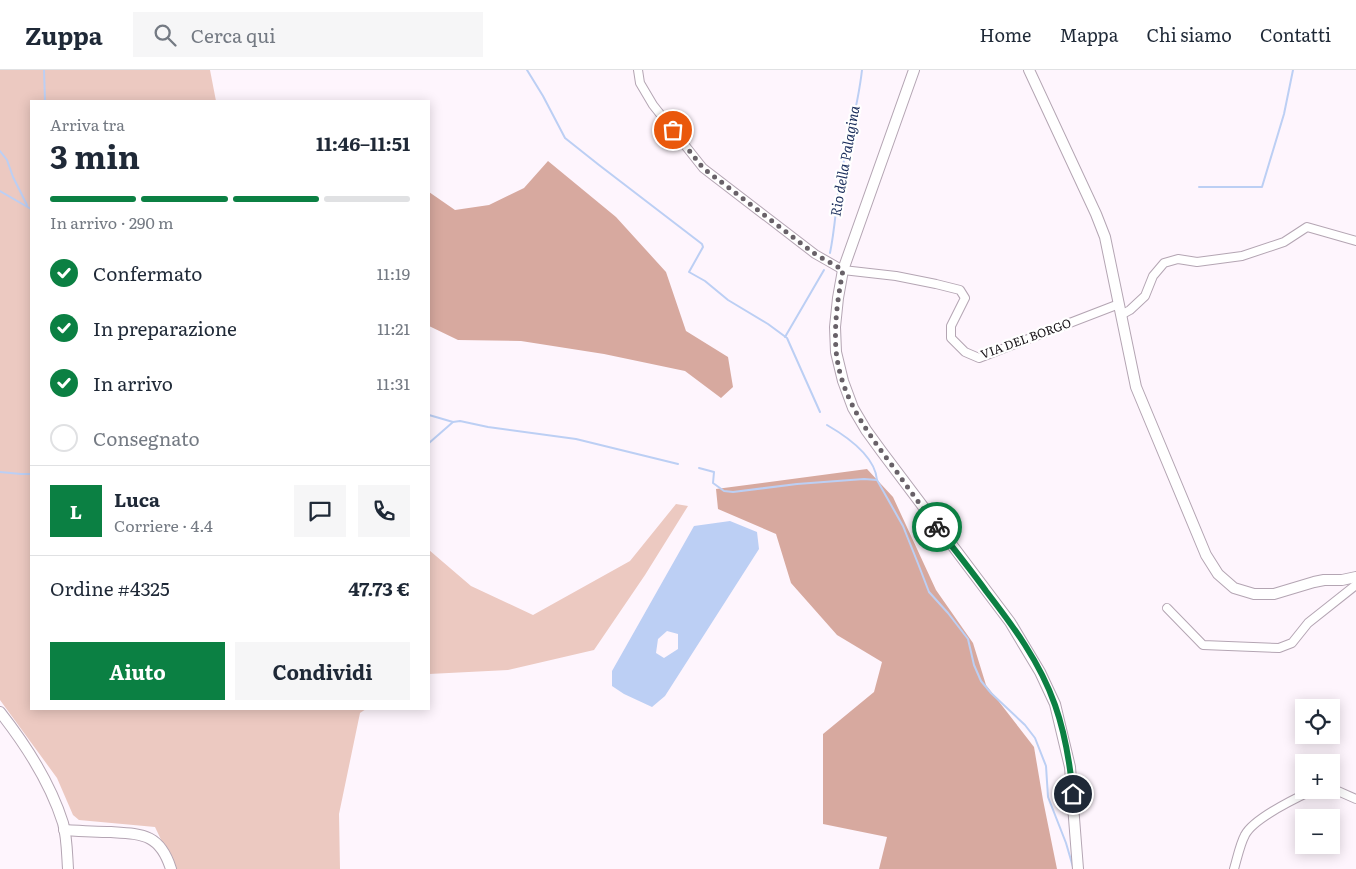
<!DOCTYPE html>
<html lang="it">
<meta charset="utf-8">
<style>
:root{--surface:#fff;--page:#f6f6f7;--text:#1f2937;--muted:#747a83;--line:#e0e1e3;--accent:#0b8043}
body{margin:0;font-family:Literata,serif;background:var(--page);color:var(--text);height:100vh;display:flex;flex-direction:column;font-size:19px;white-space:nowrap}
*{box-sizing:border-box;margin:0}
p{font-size:16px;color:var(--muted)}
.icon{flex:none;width:28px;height:28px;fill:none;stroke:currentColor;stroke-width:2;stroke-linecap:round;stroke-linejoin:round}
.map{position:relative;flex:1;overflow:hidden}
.side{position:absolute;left:30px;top:30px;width:400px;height:610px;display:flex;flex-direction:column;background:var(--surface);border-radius:0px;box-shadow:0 2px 12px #0003}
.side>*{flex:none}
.controls{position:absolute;left:1295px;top:629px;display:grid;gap:10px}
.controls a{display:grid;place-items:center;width:45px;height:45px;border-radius:0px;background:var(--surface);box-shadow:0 2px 12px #0003;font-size:25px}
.pin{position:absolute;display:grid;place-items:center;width:42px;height:42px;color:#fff;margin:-21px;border:2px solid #fff;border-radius:50%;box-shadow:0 1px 5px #0007}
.courier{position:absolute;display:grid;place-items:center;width:50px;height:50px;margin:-25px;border:4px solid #0b8043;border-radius:50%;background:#fff;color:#222;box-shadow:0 1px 6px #0007}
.headline em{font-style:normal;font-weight:700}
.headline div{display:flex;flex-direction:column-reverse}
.headline{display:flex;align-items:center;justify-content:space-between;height:85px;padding:0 20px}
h1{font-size:32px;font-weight:700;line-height:38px}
.bar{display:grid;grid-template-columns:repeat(4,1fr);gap:8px 5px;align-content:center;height:60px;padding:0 20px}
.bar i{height:6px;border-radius:4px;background:var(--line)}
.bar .on{background:var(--accent)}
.bar p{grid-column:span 4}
.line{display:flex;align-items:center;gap:12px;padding:0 20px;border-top:1px solid var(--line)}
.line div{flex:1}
.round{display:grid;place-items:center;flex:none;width:52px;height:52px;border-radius:0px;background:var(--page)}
ol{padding:0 20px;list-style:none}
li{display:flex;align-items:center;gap:15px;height:55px}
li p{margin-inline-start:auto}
li .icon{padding:5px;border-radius:50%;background:var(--accent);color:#fff;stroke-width:4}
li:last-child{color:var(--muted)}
li i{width:28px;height:28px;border:2px solid var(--line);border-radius:50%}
.primary-button{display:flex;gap:10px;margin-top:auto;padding:10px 20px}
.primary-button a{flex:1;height:58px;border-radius:0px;background:var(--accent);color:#fff;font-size:20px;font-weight:700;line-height:58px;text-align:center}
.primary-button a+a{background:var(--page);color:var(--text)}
header{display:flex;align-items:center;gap:30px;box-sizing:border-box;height:70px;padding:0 25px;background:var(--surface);border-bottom:1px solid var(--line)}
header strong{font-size:24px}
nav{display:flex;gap:28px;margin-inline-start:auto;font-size:18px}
.search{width:350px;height:45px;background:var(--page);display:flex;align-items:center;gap:12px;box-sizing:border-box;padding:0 18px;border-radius:0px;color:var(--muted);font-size:19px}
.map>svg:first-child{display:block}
.green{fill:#ecc9c1}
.forest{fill:#d7a99f}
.water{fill:#bccff4;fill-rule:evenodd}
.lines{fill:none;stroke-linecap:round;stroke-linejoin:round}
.stream{stroke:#bccff4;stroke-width:2}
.street-casing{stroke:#b4a5b3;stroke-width:10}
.secondary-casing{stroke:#b4a5b3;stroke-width:12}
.street{stroke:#fff;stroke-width:8}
.secondary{stroke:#fff;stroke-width:10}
.done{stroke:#686168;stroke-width:5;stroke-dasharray:0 9}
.route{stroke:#0b8043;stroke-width:6}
.labels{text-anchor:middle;stroke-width:4.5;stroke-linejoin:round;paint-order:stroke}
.street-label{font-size:12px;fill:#171217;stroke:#fff}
.water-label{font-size:14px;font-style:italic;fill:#192d5b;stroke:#fff}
</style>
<header>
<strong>Zuppa</strong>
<div class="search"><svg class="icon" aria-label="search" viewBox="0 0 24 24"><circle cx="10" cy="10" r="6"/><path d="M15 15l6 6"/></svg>Cerca qui</div>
<nav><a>Home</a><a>Mappa</a><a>Chi siamo</a><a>Contatti</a></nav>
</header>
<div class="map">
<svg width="1356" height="799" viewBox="0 0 1356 799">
<rect width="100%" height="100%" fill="#fef5fd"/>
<g class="green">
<path d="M0,0h210l6,31h-185v608h335l-6,4 -21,101 1,55h-165l-20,-42 -76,-7 -6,-5 -16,-37 -57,-78z"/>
<path d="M676,434l12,2 -43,69 -51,75 -86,20 -79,4v-124l42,36 62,29 97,-54z"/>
</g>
<g class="forest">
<path d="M548,91l68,56 50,55 20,59 42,26 5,30 -12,11 -36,-27 -81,-17 -83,-13 -63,-1 -29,-14v-134l26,18 34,-5 35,-17z"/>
<path d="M867,399l26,28 43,93 37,53 13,42 48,62 9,53 14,69h-178l8,-32 -64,-13v-90l51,-42 8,-30 -45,-27 -46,-52 -15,-49 -58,-25 -2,-20z"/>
</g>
<path class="water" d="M730,451l27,11 2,17 -94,147 -13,11 -28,-13 -12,-8v-15l82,-145zM667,561l11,3v15l-14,9 -8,-5 2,-14z"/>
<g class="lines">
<g class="stream">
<path d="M44,0l1,31"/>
<path d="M527,0l16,26 22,42 34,27 103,79 1,3 -14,25 16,9 23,19 40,24 19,14 33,74"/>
<path d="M0,81l7,9 6,17 14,28"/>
<path d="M1199,117h63l22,-73 9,-44"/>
<path d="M0,121l31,18"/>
<path d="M830,183c5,-24 6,-49 10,-73 7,-37 18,-73 22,-110"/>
<path d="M785,267l39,-67"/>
<path d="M429,345l24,7 7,-1 28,6 88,12 102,25"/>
<path d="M827,355c19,11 48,31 50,55l26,46 16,40 10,26 19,21 20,26 6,26 7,16 10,12 34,32 10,13 11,28 2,31 18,46 7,24"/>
<path d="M429,373l24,-21"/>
<path d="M699,398l15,4 -1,11 11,8 9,1 64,-8 67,-5 13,1"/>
<path d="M0,402l21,2h10"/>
</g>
<g class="street-casing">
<g id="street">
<path d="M638,0l2,13 13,22 50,63 112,86 28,16 53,6 40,8 24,6 5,8 -14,28v12l14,14 14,6 140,-54"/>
<path d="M1121,245l9,-5 15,-14 8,-20 11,-13 14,-4 19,3 45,-6 42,-14 23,-15 49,14"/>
<path d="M1167,538l36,37 76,3 13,-5 16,-20 48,-38"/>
<path d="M1331,718l25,11"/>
<path d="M1234,799c3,-10 6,-25 11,-34 8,-16 51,-37 68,-45"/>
</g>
</g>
<g class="secondary-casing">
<g id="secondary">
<path d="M914,0l-71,200 -5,28 -3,29 1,25 7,29 10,27 13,22 16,22 128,170 30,50 15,32 15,63 8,102"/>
<path d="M1029,0l67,144 9,23 31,150 70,168 12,19 16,14 20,6h20l40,-12 10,-2h18l14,-3"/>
<path d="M0,642c26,33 50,70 63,111 4,14 4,31 5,46"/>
<path d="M64,760c16,1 32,2 47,2 32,2 49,2 60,37"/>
</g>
</g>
<use href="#street" class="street"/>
<use href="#secondary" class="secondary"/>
</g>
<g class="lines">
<path class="done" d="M673,60l30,38 112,86 28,16c-5,27 -9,53 -7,80 4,46 31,82 58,118 14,20 28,39 43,59"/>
<path class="route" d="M937,457c16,21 33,42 49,64 27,35 54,71 69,114 10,28 15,59 18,89"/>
</g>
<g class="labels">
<g class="street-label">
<text transform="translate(1026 269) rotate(-20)" y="4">VIA DEL BORGO</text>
</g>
<g class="water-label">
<text transform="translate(845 91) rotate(-80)" y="5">Rio della Palagina</text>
</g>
</g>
</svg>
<div class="controls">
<a><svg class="icon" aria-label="locate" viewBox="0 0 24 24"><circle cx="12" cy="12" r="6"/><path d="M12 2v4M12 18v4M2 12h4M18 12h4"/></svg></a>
<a>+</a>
<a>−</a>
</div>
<div class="pin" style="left:673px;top:60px;background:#ea580c"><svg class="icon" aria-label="bag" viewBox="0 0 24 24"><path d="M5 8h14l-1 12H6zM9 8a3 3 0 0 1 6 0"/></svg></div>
<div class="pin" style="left:1073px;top:724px;background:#1f2937"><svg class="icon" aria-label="home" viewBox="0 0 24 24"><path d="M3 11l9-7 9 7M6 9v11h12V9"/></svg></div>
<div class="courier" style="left:937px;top:457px"><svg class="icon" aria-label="bike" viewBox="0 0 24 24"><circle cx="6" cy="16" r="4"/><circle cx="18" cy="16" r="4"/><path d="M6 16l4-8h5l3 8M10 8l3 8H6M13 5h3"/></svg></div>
<section class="side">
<div class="headline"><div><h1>3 min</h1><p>Arriva tra</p></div><em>11:46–11:51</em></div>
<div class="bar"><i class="on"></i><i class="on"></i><i class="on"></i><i></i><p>In arrivo · 290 m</p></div>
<ol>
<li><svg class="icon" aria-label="check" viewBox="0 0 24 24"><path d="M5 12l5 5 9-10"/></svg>Confermato<p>11:19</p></li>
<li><svg class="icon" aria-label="check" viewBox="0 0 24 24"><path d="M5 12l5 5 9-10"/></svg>In preparazione<p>11:21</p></li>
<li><svg class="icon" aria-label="check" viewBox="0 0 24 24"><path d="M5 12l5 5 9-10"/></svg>In arrivo<p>11:31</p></li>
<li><i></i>Consegnato</li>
</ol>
<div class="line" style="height:90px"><b class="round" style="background:var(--accent);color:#fff">L</b><div><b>Luca</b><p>Corriere · 4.4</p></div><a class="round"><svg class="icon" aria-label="chat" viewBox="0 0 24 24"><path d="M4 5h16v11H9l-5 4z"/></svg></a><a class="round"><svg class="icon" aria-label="phone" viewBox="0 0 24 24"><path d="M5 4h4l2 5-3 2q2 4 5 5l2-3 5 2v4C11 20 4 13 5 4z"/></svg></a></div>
<div class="line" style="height:65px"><div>Ordine #4325</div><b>47.73 €</b></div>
<div class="primary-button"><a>Aiuto</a><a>Condividi</a></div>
</section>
</div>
